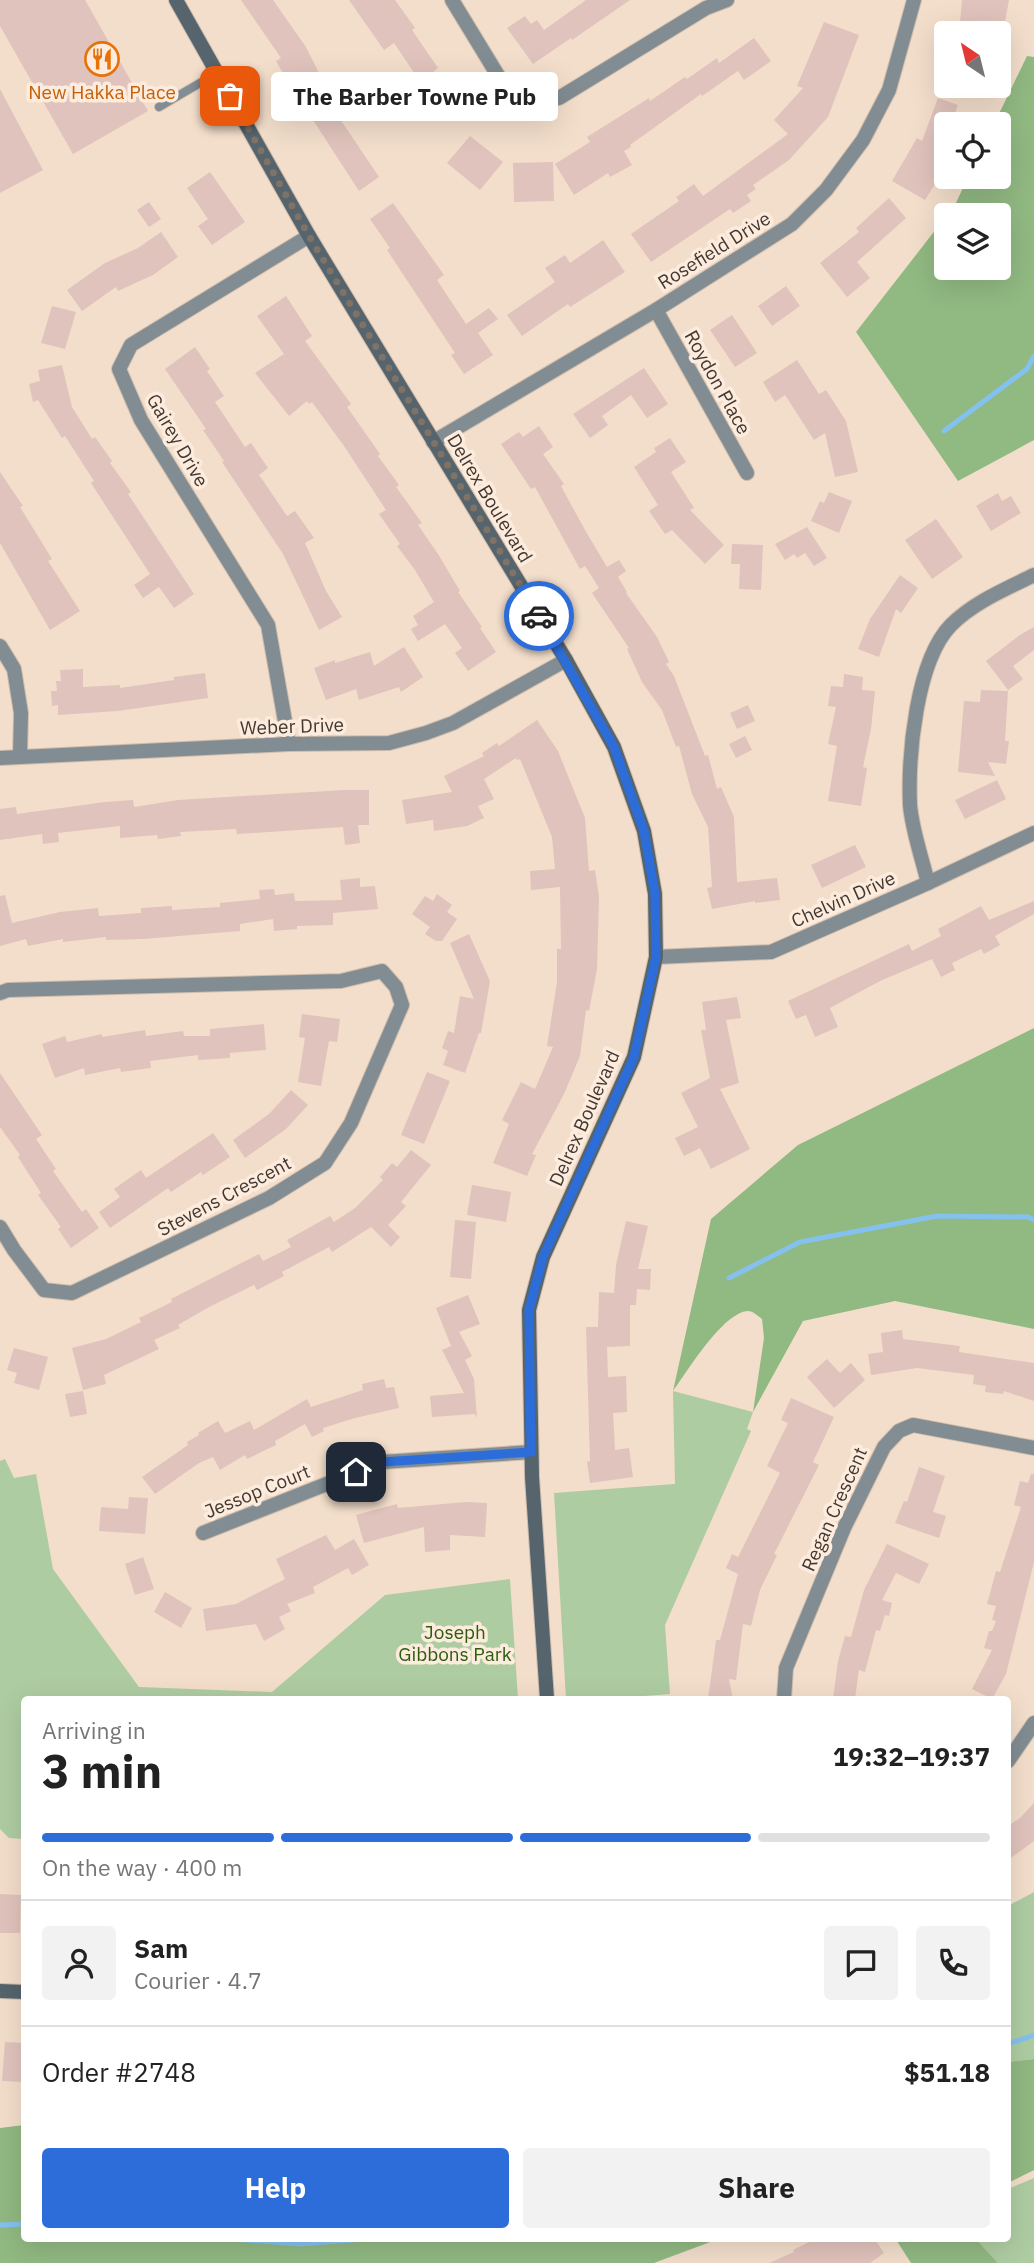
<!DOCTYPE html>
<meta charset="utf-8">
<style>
:root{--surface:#fff;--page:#f2f2f2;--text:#222;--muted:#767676;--line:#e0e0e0;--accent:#2c6dda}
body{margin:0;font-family:"IBM Plex Sans",sans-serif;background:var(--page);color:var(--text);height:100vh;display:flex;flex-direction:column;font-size:26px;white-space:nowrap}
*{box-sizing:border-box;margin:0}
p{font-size:23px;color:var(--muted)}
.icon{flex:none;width:38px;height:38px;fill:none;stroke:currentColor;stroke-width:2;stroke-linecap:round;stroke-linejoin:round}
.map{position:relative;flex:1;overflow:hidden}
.drawer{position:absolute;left:21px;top:1696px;width:990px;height:546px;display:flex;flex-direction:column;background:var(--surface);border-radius:7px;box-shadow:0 7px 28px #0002}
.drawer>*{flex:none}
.needle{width:46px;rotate:325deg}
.controls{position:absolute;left:934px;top:21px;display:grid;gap:14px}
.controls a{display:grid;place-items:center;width:77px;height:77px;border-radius:7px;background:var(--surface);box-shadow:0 7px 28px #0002;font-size:35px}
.pin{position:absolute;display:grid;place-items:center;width:60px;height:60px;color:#fff;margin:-30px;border-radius:14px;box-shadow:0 4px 10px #0006}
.courier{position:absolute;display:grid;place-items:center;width:70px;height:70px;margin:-35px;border:5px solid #2c6dda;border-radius:50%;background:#fff;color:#222;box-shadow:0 2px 9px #0007}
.bubble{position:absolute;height:49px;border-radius:7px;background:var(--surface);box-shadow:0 7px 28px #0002;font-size:23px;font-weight:800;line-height:49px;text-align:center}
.overview em{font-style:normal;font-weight:800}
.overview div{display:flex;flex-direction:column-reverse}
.overview{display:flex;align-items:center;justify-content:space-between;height:119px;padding:0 21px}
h1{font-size:46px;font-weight:800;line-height:52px}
.bar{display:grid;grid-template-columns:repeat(4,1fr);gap:10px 7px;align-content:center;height:84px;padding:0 21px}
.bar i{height:9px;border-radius:5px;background:var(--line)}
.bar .on{background:var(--accent)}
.bar p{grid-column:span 4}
.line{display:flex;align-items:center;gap:18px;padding:0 21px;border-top:2px solid var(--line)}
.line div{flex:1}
.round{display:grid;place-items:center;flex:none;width:74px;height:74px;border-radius:7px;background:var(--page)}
.action{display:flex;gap:14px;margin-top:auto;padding:14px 21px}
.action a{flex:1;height:80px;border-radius:7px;background:var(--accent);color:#fff;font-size:28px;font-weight:800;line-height:80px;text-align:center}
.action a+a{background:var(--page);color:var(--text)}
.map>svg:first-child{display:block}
.green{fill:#aecca2}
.forest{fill:#91b982}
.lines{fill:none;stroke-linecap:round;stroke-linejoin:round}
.stream{stroke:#85c1ee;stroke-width:5}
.building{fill:#e0c3bc}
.lane-casing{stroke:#cfbdac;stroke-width:10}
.street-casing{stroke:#cfbdac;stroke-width:16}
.secondary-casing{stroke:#cfbdac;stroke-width:16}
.lane{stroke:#828d93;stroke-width:8}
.street{stroke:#828d93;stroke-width:14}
.secondary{stroke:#55646d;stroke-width:14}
.done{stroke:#7f7267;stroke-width:7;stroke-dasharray:0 12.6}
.route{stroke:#2c6dda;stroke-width:9}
.labels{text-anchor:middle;stroke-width:7;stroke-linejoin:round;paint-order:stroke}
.food-label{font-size:19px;fill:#c56008;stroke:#fdecdd}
.street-label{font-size:19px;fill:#413831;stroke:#fdecdd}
.park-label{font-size:19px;fill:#2b5d0f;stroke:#fdecdd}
</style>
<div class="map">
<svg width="1034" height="2263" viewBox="0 0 1034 2263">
<rect width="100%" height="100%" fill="#f3decb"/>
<g class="green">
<path d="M673,1391l80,21 -6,17 4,2 -86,194 5,69 -65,5h-39l-12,-206 121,-9z"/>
<path d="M5,1459l9,19 22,-4 17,95 86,118 133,5 113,-97 125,-16 8,120h-494v140l-15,-1 -9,-9v-368z"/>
<path d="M1034,1892v167l-26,3v-156z"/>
<path d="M1034,2178v85h-36l-23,-25h33v-49z"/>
</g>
<g class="forest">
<path d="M1027,56l7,1v383l-76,41 -102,-149 91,-117v53h52v-53h-52l8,-10 13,-28h31v-53h-5z"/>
<path d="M1034,1028v301l-139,-28 -92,20 -50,91 11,-74 -2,-19c-4,-3 -9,-8 -14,-8 -25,1 -61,61 -75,80l38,-172 87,-74z"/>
<path d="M1034,2059v111l-26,13v-121z"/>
<path d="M24,2125v113h697l-67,25h-654v-135z"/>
<path d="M895,2238h80l23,25h-87z"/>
</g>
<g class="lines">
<g class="stream">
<path d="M944,431l83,-62 7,-13"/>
<path d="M729,1278l71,-36 137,-26 91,1 6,3"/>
<path d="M1008,2044l26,-9"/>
<path d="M0,2225l24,-1"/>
<path d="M221,2238l79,6 76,-6"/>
</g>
</g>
<g class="building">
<path d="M0,0h85l63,111 -75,43 -73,-128z"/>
<path d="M241,0h32l33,47 13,26 -5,3 25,35 -3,2 43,64 -20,14 -59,-91 5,-4 -12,-23 -8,4 -9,-16 5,-3z"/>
<path d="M349,0h46l20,28 -3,2 26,38 -4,3 24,34 -22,14 -18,-25 7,-5 -31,-46 -10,7z"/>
<path d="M586,0h44l-58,40 -1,-2 -38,26 -26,-36 18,-12 6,8 6,-4 7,10z"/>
<path d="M962,0h47l-6,33h-44z"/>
<path d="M824,22l35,13 -31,82 -39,43 -36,25 3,4 -9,6 4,6 -18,12 -3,-4 -79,53 -20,-28 48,-33 -3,-4 18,-13 9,12 85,-62 -14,-14 29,-32 -6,-2z"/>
<path d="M754,38l17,23 -27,19 -6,-9 -36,25 -1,-2 -71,51 1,2 -7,4 8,14 -22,12 -2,-4 -34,22 -19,-31 35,-22 -3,-5 62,-39 1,3 35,-24 2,2 30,-21 2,5z"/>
<path d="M0,89l43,81 -43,23z"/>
<path d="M938,98l20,7 -7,19h-4v41l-22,35 -33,-19 25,-43 5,3z"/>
<path d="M470,136l33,26 -23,28 -33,-27z"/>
<path d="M553,162l1,39 -40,1 -1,-39z"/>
<path d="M210,172l35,50 -33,23 -14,-19 10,-7 -21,-31z"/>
<path d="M889,198l17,20 -49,44 13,16 -23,19 -27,-34 39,-31 -3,-4z"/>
<path d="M149,202l12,17 -12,8 -12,-17z"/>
<path d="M393,203l51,72 -7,5 29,44 23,-16 9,11 -20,14 15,22 -29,19 -13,-19 4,-2 -68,-103 3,-2 -20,-29z"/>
<path d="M161,232l17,25 -25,18 -35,16 -2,-4 -34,24 -15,-21 38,-27 33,-15z"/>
<path d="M603,240l22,32 -55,35 -2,-3 -46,32 -15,-21 48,-33 -10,-14 20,-13 5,8z"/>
<path d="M786,286l14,20 -28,20 -14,-20z"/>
<path d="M286,296l26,40 -7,5 46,63 -4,3 33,47 -2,2 21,29 -3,2 26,36 -4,2 20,29 22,37 -2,1 24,35 -2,1 16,24 -28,19 -13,-18 7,-5 -17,-24 -27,17 -7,-12 7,-4 -5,-9 21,-14 -19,-32 -18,-24 3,-2 -21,-30 7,-4 -42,-64 -32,-44 -3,2 -2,-3 -18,15 -34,-43 29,-19 -27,-38z"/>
<path d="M52,306l24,6 -11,37 -24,-6z"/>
<path d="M732,315l25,38 -22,14 -25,-37z"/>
<path d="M195,347l15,22 -3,2 17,25 -9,6 30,45 6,-4 17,25 -9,7 5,7 23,34 8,-5 19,27 -9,5 21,48 16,26 -23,13 -36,-76 -61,-92 2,-1 -21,-31 3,-1 -41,-60z"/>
<path d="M797,360l22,34 7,-4 20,31 12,51 -23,5 -10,-44 -11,7 -29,-45 -10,7 -12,-20z"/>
<path d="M62,365l10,42 20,32 3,-2 17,24 -2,2 21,29 -3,2 66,100 -20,14 -15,-21 -16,11 -9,-13 16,-11 -59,-91 3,-2 -29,-45 -3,2 -24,-38 -5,2 -4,-18 11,-3 -2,-11z"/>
<path d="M644,368l24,36 -21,14 -16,-23 -29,21 6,9 -18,13 -17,-24z"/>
<path d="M539,426l14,21 -10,7 21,30 -3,2 24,44 22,37 12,-7 7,11 -8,6 9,15 -1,1 31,44 12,25 -3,2 8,12 31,80 3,-1 9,34 4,-2 13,30 3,65 40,-4 3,22 -25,3v-2l-43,8 -5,-21 5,-1 -4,-60 -16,-33 -13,-48 -3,1 -14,-37 -20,-28 -15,-33 2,-1 -37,-55 7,-5 -14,-22 -5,3 -45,-82 -4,2 -30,-45 18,-12 4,5z"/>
<path d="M670,438l16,24 -15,10 23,36 -4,2 34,35 -19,19 -33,-34 -7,4 -16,-23 9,-6 -24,-38 22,-15 -2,-4z"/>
<path d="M0,472l23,34 -3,1 32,52 -4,2 32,50 -30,19 -50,-87z"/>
<path d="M829,492l23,9 -13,32 -28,-12 9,-20 4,2z"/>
<path d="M998,493l4,8 9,-5 10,17 -30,18 -15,-25z"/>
<path d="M936,519l27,38 -31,22 -27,-39z"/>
<path d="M807,527l20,31 -13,8 -9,-13 -8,5 -3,-4 -9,6 -10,-16z"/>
<path d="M732,544l31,1 -2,45 -22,-1 1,-25h-9z"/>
<path d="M900,575l18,13 -17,25 -5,-4 -17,48 -21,-8 12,-30z"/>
<path d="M1034,627v23l-21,16 10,13 -15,11 -22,-29 34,-26z"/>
<path d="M404,647l19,30 -22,15 -2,-5 -40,13 -3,-11 -30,11 -12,-32 21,-8v3l35,-11 4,14z"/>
<path d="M83,669v18l37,-2v3l54,-8v-3l31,-4 3,25 -90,13 -60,4v-10l-6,1 -1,-15h6l-1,-10h5l-1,-11z"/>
<path d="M844,674l19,3 -1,13 13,1 -4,38 -8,38 4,1 -6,38 -33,-5 9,-55 -9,-2 8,-37 -8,-1 3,-20 12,1z"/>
<path d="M981,690l27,1 -3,50h4l-3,23 -18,-2 7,14 -37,-4 6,-71 16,1z"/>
<path d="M748,705l7,16 -18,8 -7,-16z"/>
<path d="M537,720l21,31 27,67 4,53 6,-1 4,27 -2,72 -8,42 -3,-1 -6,46 -16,38 -32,60 4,1 -9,21 -34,-13 16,-39 -7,-4 19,-38 14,7 18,-42 -6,-1 10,-64v-33h4l-1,-62 -29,3 -1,-19 25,-2 -3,-32 -32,-78 -3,1 -1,-2 -32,21 10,20 -16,7 6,12 -17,8 -33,5 -1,-11 -27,4 -4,-24 50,-8 -8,-16 40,-20 -2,-3 15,-10 2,3z"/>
<path d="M745,736l7,14 -16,8 -7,-14z"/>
<path d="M997,780l9,19 -41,20 -10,-19z"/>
<path d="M344,790h25v35h-11l2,18 -15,2 -2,-18 -106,7 -1,-5 -56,3 1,4 -23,3 -1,-4 -37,3v-12l-62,7 1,9 -16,2 -1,-10 -42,6v-31l16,-2 1,7 88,-12 28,-2 1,7 44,-7z"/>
<path d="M855,845l11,22 -44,21 -11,-23z"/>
<path d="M360,878v9l15,-1 3,23 -45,4v12l-36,1v3l-23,2 -1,-12 -33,5v7l-13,1 -84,7 -37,1v-3l-43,5v-3l-35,7 -2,-7 -26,7v-50l5,-1 7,28 48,-11 38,-4 1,8 42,-3v-5l31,-2v4l48,-3v-4l40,-4 -1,-9 15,-1 1,6 19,-2 1,8 47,-1 -2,-20z"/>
<path d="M437,894l15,11 -5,7 10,7 -15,22h-6l-11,-7 5,-7 -18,-13 13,-18 8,5z"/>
<path d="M1034,901v13l-39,22 5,9 -16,9 -3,-5 -29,14 3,7 -14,7 -9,-18 -52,22 -50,27 8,19 -23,10 -9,-22 -10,4 -8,-18 121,-57 3,7 29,-15 -3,-7 43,-23 8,14z"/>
<path d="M469,934l21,47 -9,52h-2l-14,40 -22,-8 5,-14 -6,-3 6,-17 6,2 6,-37 14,3 -24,-56z"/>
<path d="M737,997l4,21 -15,2 13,63 -19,6 30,60 -39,20 -11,-21 -16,8 -9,-18 23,-11 -17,-34 29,-15 -9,-48h5l-4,-28z"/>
<path d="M302,1014l38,5 -3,23 -8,-1 -8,45 -23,-4 7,-44 -6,-1z"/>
<path d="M264,1024l2,26 -36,3v5l-32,2v-5l-48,6 1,7 -30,4 -1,-4 -35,7 -1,-7 -29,10 -13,-34 23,-8 2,6 35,-8v3l43,-7 1,6 37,-5 1,5h26v-7z"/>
<path d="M427,1072l23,9 -26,63 -23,-9z"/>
<path d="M0,1073l42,62 -6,4 20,30 -3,2 29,41 4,-3 13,19 -28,20 -13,-19 3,-2 -23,-32 3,-2 -23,-36 2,-2 -20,-28z"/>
<path d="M291,1090l17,15 -22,24 -41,29 -12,-18 36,-26z"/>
<path d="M213,1133l17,24 -27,18 -2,-3 -30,20 -3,-4 -58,40 -11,-16 21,-15 -6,-8 27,-19 5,8z"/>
<path d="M411,1150l20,15 -30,37 5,4 -18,19 12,12 -9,10 -20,-20 -39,25 -3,-5 -47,25 2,4 -27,14 -3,-5 -45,22 -31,18 2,3 -26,12 5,9 -55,26 2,9 -23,6 -11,-42 34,-9 35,-17 -2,-4 33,-16 -1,-3 88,-45 4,7 28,-14 -4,-7 43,-24 4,6 21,-14 28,-28 -3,-3 12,-14 5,4z"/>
<path d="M472,1185l39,7 -5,30 -39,-7z"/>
<path d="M455,1220l21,2 -5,57 -21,-2z"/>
<path d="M626,1221l22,5 -10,43h13l-1,21 -13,-1 -1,16h-6v41l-23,1 1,30 18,-1 1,36 -14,1 2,37 14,-2 4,29 -43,6 -3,-21 3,-1 -4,-134h12l1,-35 15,1 2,-28z"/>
<path d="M468,1295l12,29 -21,8 13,24 -7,4 9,19 3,39 -2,-4 -43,3 -2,-21 34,-3 -22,-43 9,-4 -15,-38z"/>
<path d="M902,1330l1,9 57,7 -1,6 75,11v38l-30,-10 -1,3 -18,-2 1,-6 -13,-2 1,-9 -57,-7 -46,7 -3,-21 15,-2 -2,-19z"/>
<path d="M14,1348l34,9 -9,33 -25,-7 3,-10 -10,-3z"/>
<path d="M827,1359l13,14 11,-10 14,17 -31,28 -27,-31z"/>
<path d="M384,1379l2,9 8,-1 5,21 -44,10 -32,10 1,3 -12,6 -7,-13 -30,17 1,4 -29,14 -2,-4 -25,15 -7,-13 -14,6 -44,31 -13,-17 46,-32 -1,-3 12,-7 -1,-2 20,-12 7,12 25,-12 4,9 53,-31 4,8 52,-17 -1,-6z"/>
<path d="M83,1391l4,23 -17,3 -5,-23z"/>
<path d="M791,1398l43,19 -21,45 6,3 -45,89 3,1 -17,35 -9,36 -8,-2 -7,56 -7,-1 4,20h-25l8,-59h4l18,-66 -12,-6 6,-14 6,3 42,-84 -13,-7 21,-43 -7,-3z"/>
<path d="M919,1467l26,9 -12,36 13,4 -7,22 -44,-15 9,-22 3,1z"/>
<path d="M1031,1474h3v88l-28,112 -14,25 -20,-10 20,-39 -8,-2 5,-17h3l4,-10 -4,-1 4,-14 -9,-2 9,-33 4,1 21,-65 -7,-2 6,-24 8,2z"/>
<path d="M129,1497l19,1 -3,36 -46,-3 2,-24 27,2z"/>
<path d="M466,1502l21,1 -2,34 -35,-2v15l-25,2 -1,-25 -60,16 -8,-28 41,-11 1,4z"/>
<path d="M326,1535l9,15 19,-11 15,26 -17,10 -4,-7 -35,19 2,6 -28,11 4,7 -12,6 6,12 -21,12 -8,-17 -50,7 -3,-22 33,-5 49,-25 -9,-20z"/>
<path d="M887,1544l42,20 -10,20 -23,-11 -14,27 10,3 -3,13 -4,-1 -5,16 -4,-1 -11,42 -6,-2 -4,29h-22l5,-38 7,-25 6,1 13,-47z"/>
<path d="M143,1557l11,32 -19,6 -10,-31z"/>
<path d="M165,1592l27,16 -11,20 -27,-16z"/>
<path d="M1034,1803v38l-26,19v-34l12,-8z"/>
<path d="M0,1894l21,1 -1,38h-20z"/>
<path d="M5,2042l19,1v39l-22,-1z"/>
<path d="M817,2238h57l10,15 -14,10h-101l25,-11 -1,-2z"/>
</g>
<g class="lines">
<g class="lane-casing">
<path id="lane" d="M159,107l58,-34"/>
</g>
<g class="street-casing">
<g id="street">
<path d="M452,0l53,87 21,18 33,-7 147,-90 21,-8"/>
<path d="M656,310l91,163"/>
<path d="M433,442l223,-132 136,-86 34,-34 37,-50 26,-50 25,-90"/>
<path d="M0,646l14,23 7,44 -1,43"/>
<path d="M289,744l-21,-119 -127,-205 -22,-51 12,-24 178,-109"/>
<path d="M0,758l289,-14 100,-1 37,-10 27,-10 113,-63"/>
<path d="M928,883c-6,-25 -16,-53 -18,-78 -2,-50 6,-144 41,-180 23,-23 55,-36 83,-50"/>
<path d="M656,957l115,-5 157,-69 106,-50"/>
<path d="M0,993l8,-3 333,-9 41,-10 14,16 6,18 -51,118 -26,40 -56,35 -197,95 -28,-3 -30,-40 -14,-23"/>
<path d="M203,1533l179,-71 149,-10"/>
<path d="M784,1699l2,-31 58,-140 40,-81 15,-16 14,-6 121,23"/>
<path d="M1008,1761l26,-38"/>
</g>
</g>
<g class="secondary-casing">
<g id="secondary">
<path d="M176,0l133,236 257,424 48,87 30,84 11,63 1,63 -22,100 -91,200 -14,53 3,167 15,222"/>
<path d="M0,1991l24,1"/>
</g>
</g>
<use href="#lane" class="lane"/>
<use href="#street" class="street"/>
<use href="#secondary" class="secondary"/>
</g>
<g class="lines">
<path class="done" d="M230,96l79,140 230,380"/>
<path class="route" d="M356,1472l26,-10 149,-10 -2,-142 14,-53 91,-200 22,-100 -1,-63 -11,-63 -30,-84 -75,-131"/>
</g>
<defs>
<g id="restaurant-ring" transform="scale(1.75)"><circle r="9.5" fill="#fdecdd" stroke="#e8710a" stroke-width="1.5"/><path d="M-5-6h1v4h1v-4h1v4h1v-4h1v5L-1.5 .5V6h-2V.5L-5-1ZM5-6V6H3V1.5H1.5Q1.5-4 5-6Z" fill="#e8710a"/></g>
</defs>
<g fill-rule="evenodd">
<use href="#restaurant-ring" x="102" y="59"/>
</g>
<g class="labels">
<g class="food-label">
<text x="102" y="99">New Hakka Place</text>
</g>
<g class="street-label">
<text transform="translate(714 250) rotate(-32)" y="7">Rosefield Drive</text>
<text transform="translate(718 382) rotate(61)" y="7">Roydon Place</text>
<text transform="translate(178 440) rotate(60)" y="7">Gairey Drive</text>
<text transform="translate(490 498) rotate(59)" y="7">Delrex Boulevard</text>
<text transform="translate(292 726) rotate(-2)" y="7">Weber Drive</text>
<text transform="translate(843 899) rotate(-24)" y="7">Chelvin Drive</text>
<text transform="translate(584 1118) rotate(-66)" y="7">Delrex Boulevard</text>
<text transform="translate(224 1196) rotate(-28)" y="7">Stevens Crescent</text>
<text transform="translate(257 1491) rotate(-22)" y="7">Jessop Court</text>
<text transform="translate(834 1509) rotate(-66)" y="7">Regan Crescent</text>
</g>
<g class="park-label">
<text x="455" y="1639">Joseph<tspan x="455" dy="22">Gibbons Park</tspan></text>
</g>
</g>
</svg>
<div class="controls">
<a><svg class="needle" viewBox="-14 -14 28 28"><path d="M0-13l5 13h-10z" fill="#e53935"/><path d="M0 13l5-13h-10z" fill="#767676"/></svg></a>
<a><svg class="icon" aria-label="locate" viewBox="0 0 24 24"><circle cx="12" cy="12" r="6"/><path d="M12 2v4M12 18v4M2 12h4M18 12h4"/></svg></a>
<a><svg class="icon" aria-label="layers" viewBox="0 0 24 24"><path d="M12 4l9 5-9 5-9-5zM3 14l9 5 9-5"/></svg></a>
</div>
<div class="pin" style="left:230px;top:96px;background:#ea580c"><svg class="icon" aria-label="bag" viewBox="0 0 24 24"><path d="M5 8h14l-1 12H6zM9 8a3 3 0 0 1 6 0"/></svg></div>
<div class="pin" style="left:356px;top:1472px;background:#1f2937"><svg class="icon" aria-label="home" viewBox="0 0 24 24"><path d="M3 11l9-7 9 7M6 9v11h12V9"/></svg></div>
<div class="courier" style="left:539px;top:616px"><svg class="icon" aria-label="car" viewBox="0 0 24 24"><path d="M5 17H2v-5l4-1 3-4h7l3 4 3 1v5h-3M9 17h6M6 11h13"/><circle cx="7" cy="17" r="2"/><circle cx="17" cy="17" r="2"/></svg></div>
<div class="bubble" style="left:271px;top:72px;width:287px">The Barber Towne Pub</div>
<section class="drawer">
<div class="overview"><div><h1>3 min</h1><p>Arriving in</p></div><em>19:32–19:37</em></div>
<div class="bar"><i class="on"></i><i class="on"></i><i class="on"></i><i></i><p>On the way · 400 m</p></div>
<div class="line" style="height:126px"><a class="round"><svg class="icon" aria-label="person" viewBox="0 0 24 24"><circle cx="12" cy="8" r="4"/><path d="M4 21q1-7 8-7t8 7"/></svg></a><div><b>Sam</b><p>Courier · 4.7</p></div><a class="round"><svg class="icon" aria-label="chat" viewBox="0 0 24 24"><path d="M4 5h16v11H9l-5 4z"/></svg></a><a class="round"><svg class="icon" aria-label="phone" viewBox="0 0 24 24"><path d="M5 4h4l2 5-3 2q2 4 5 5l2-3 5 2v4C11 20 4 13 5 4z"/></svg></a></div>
<div class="line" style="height:91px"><div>Order #2748</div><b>$51.18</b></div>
<div class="action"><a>Help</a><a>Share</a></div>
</section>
</div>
